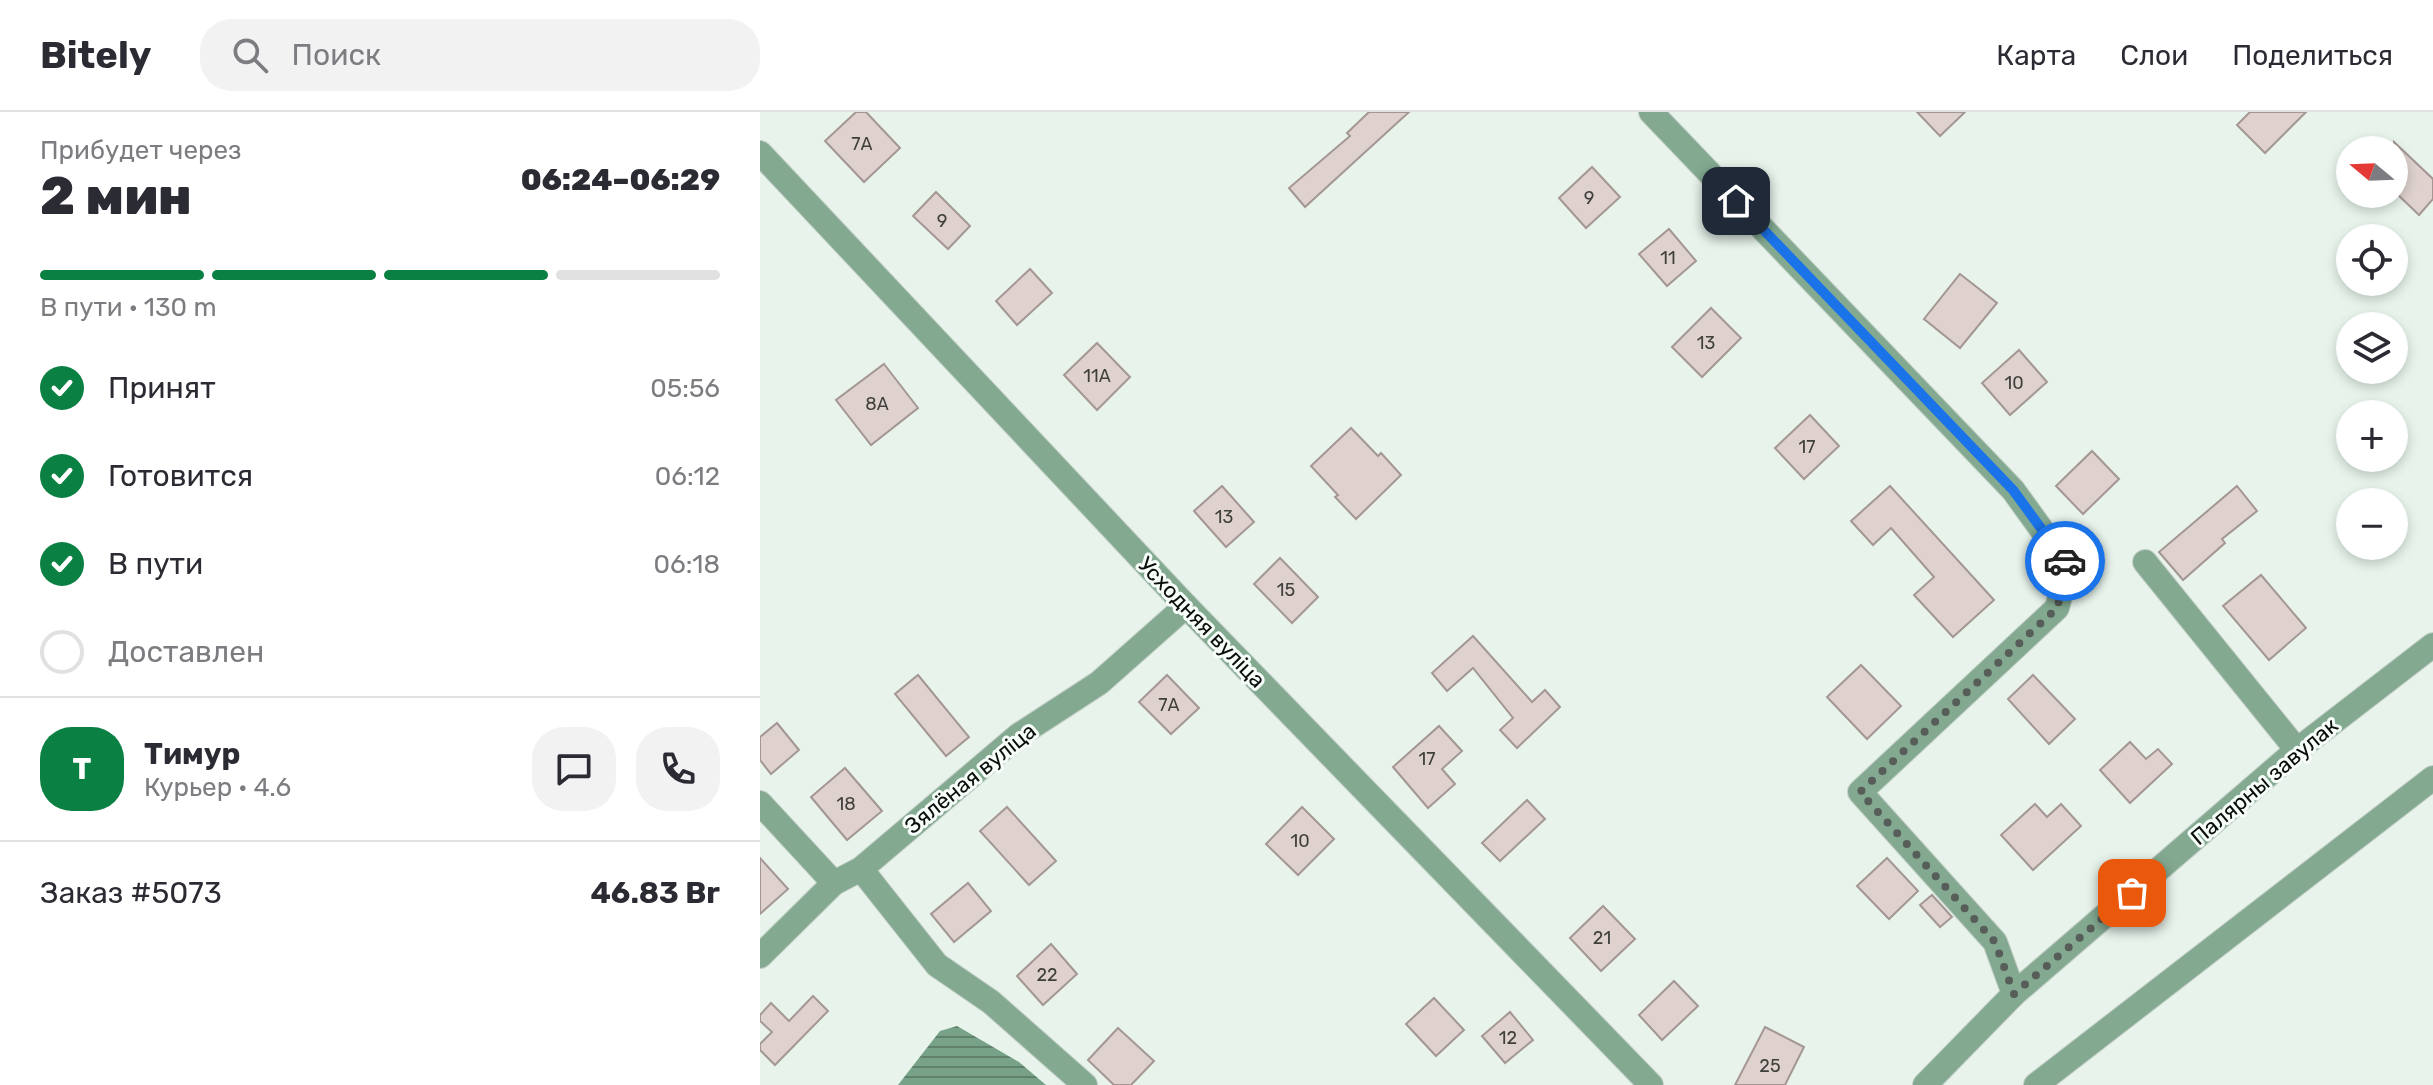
<!DOCTYPE html>
<html lang="ru">
<meta charset="utf-8">
<style>
:root{--surface:#fff;--page:#f2f2f3;--text:#2b2b33;--muted:#7c7c81;--line:#e1e1e2;--accent:#0b8043}
body{margin:0;font-family:Rubik,sans-serif;background:var(--page);color:var(--text);height:100vh;display:flex;flex-direction:column;font-size:30px;white-space:nowrap}
*{box-sizing:border-box;margin:0}
p{font-size:26px;color:var(--muted)}
.icon{flex:none;width:44px;height:44px;fill:none;stroke:currentColor;stroke-width:2;stroke-linecap:round;stroke-linejoin:round}
.map{position:relative;flex:1;overflow:hidden}
.details{display:flex;flex-direction:column;background:var(--surface);width:760px}
.details>*{flex:none}
.needle{width:52px;rotate:289deg}
.buttons{position:absolute;left:1576px;top:24px;display:grid;gap:16px}
.buttons a{display:grid;place-items:center;width:72px;height:72px;border-radius:50%;background:var(--surface);box-shadow:0 4px 12px #0003;font-size:40px}
.pin{position:absolute;display:grid;place-items:center;width:68px;height:68px;color:#fff;margin:-34px;border-radius:16px;box-shadow:0 4px 12px #0006}
.courier{position:absolute;display:grid;place-items:center;width:80px;height:80px;margin:-40px;border:6px solid #1a73e8;border-radius:50%;background:#fff;color:#222;box-shadow:0 2px 10px #0007}
.summary em{font-style:normal;font-weight:800}
.summary div{display:flex;flex-direction:column-reverse}
.summary{display:flex;align-items:center;justify-content:space-between;height:136px;padding:0 40px}
h1{font-size:52px;font-weight:800;line-height:60px}
.bar{display:grid;grid-template-columns:repeat(4,1fr);gap:12px 8px;align-content:center;height:96px;padding:0 40px}
.bar i{height:10px;border-radius:6px;background:var(--line)}
.bar .on{background:var(--accent)}
.bar p{grid-column:span 4}
.line{display:flex;align-items:center;gap:20px;padding:0 40px;border-top:2px solid var(--line)}
.line div{flex:1}
.round{display:grid;place-items:center;flex:none;width:84px;height:84px;border-radius:32px;background:var(--page)}
ol{padding:0 40px;list-style:none}
li{display:flex;align-items:center;gap:24px;height:88px}
li p{margin-inline-start:auto}
li .icon{padding:8px;border-radius:50%;background:var(--accent);color:#fff;stroke-width:4}
li:last-child{color:var(--muted)}
li i{width:44px;height:44px;border:4px solid var(--line);border-radius:50%}
header{display:flex;align-items:center;gap:48px;box-sizing:border-box;height:112px;padding:0 40px;background:var(--surface);border-bottom:2px solid var(--line)}
header strong{font-size:38px}
nav{display:flex;gap:44px;margin-inline-start:auto;font-size:28px}
.search{width:560px;height:72px;background:var(--page);display:flex;align-items:center;gap:20px;box-sizing:border-box;padding:0 28px;border-radius:32px;color:var(--muted);font-size:30px}
main{display:flex;flex:1;min-height:0}
.map>svg:first-child{display:block}
.water{fill:url(#water-rules)}
.building{fill:#dfd2ce;stroke:#a49793;stroke-width:2}
.lines{fill:none;stroke-linecap:round;stroke-linejoin:round}
.minor-casing{stroke:#c4cec7;stroke-width:26}
.minor{stroke:#83aa91;stroke-width:24}
.done{stroke:#575e59;stroke-width:8;stroke-dasharray:0 14.4}
.route{stroke:#1a73e8;stroke-width:10}
.labels{text-anchor:middle;stroke-width:6;stroke-linejoin:round;paint-order:stroke}
.number-label{font-size:18px;fill:#3f3f3c}
.street-label{font-size:22px;fill:#0a0e0b;stroke:#f7fefa}
</style>
<header>
<strong>Bitely</strong>
<div class="search"><svg class="icon" aria-label="search" viewBox="0 0 24 24"><circle cx="10" cy="10" r="6"/><path d="M15 15l6 6"/></svg>Поиск</div>
<nav><a>Карта</a><a>Слои</a><a>Поделиться</a></nav>
</header>
<main>
<section class="details">
<div class="summary"><div><h1>2 мин</h1><p>Прибудет через</p></div><em>06:24–06:29</em></div>
<div class="bar"><i class="on"></i><i class="on"></i><i class="on"></i><i></i><p>В пути · 130 m</p></div>
<ol>
<li><svg class="icon" aria-label="check" viewBox="0 0 24 24"><path d="M5 12l5 5 9-10"/></svg>Принят<p>05:56</p></li>
<li><svg class="icon" aria-label="check" viewBox="0 0 24 24"><path d="M5 12l5 5 9-10"/></svg>Готовится<p>06:12</p></li>
<li><svg class="icon" aria-label="check" viewBox="0 0 24 24"><path d="M5 12l5 5 9-10"/></svg>В пути<p>06:18</p></li>
<li><i></i>Доставлен</li>
</ol>
<div class="line" style="height:144px"><b class="round" style="background:var(--accent);color:#fff">Т</b><div><b>Тимур</b><p>Курьер · 4.6</p></div><a class="round"><svg class="icon" aria-label="chat" viewBox="0 0 24 24"><path d="M4 5h16v11H9l-5 4z"/></svg></a><a class="round"><svg class="icon" aria-label="phone" viewBox="0 0 24 24"><path d="M5 4h4l2 5-3 2q2 4 5 5l2-3 5 2v4C11 20 4 13 5 4z"/></svg></a></div>
<div class="line" style="height:104px"><div>Заказ #5073</div><b>46.83 Br</b></div>
</section>
<div class="map">
<svg width="1673" height="973" viewBox="0 0 1673 973">
<defs>
<pattern id="water-rules" width="6" height="5" patternUnits="userSpaceOnUse" patternTransform="scale(2)"><rect width="6" height="5" fill="#77a287"/><path d="M0 2.5h6" fill="none" stroke="#60826d"/></pattern>
</defs>
<rect width="100%" height="100%" fill="#e7f3eb"/>
<path class="water" d="M197,914l62,36 27,23h-148l42,-54z"/>
<g class="building">
<path d="M96,0h10l34,36 -36,34 -39,-41z"/>
<path d="M609,0h40l-104,95 -16,-19 61,-52 -3,-3z"/>
<path d="M1157,0h48l-25,24z"/>
<path d="M1490,0h56l-41,41 -28,-28z"/>
<path d="M1634,30l39,37v20l-14,16 -25,-24z"/>
<path d="M832,55l28,30 -34,31 -27,-30z"/>
<path d="M176,80l34,34 -22,23 -35,-33z"/>
<path d="M909,117l27,32 -29,25 -28,-32z"/>
<path d="M270,157l22,24 -35,32 -21,-24z"/>
<path d="M1200,162l37,29 -37,45 -36,-29z"/>
<path d="M951,196l30,30 -39,39 -30,-30z"/>
<path d="M337,231l33,34 -33,33 -33,-35z"/>
<path d="M1259,238l28,32 -37,33 -28,-32z"/>
<path d="M124,252l34,44 -47,37 -35,-45z"/>
<path d="M1050,303l29,31 -35,33 -29,-31z"/>
<path d="M591,316l27,28 3,-3 20,22 -45,44 -21,-22 3,-2 -27,-29z"/>
<path d="M1332,339l27,28 -36,35 -27,-28z"/>
<path d="M462,374l32,36 -28,25 -32,-36z"/>
<path d="M1130,374l104,114 -41,37 -39,-42 20,-18 -43,-49 -18,17 -22,-24z"/>
<path d="M1477,374l20,25 -35,28 3,4 -42,37 -24,-28z"/>
<path d="M520,446l38,39 -26,26 -38,-39z"/>
<path d="M1501,463l45,53 -37,32 -46,-54z"/>
<path d="M713,524l59,66 13,-12 15,17 -43,41 -17,-18 13,-12 -40,-50 -26,23 -15,-18z"/>
<path d="M1101,553l40,41 -34,33 -40,-42z"/>
<path d="M158,563l51,62 -23,19 -51,-62z"/>
<path d="M407,563l32,33 -28,26 -32,-32z"/>
<path d="M1273,563l42,44 -26,25 -41,-45z"/>
<path d="M17,611l22,27 -28,24 -11,-14v-23z"/>
<path d="M679,614l23,25 -20,18 13,15 -27,24 -35,-41z"/>
<path d="M1370,630l16,17 12,-10 14,15 -42,39 -30,-33z"/>
<path d="M85,656l37,43 -35,29 -36,-43z"/>
<path d="M767,688l18,19 -45,42 -18,-18z"/>
<path d="M1275,692l12,13 14,-13 20,22 -48,44 -32,-35z"/>
<path d="M247,695l49,54 -27,24 -49,-54z"/>
<path d="M542,695l32,32 -36,36 -32,-31z"/>
<path d="M0,746l28,31 -28,25z"/>
<path d="M1127,746l31,33 -29,28 -32,-33z"/>
<path d="M208,771l23,28 -37,31 -23,-28z"/>
<path d="M1172,783l20,22 -12,10 -20,-22z"/>
<path d="M843,794l32,33 -34,32 -31,-33z"/>
<path d="M291,832l26,30 -34,31 -26,-29z"/>
<path d="M914,869l24,25 -36,34 -23,-25z"/>
<path d="M53,884l15,15 -53,54 -15,-15v-6l12,-12 -12,-11v-6l11,-12 18,18z"/>
<path d="M674,886l30,32 -28,26 -30,-32z"/>
<path d="M750,900l23,28 -28,23 -23,-27z"/>
<path d="M1005,915l39,20 -19,38h-50z"/>
<path d="M358,916l36,33 -23,24h-17l-26,-25z"/>
</g>
<g class="lines">
<g class="minor-casing">
<g id="minor">
<path d="M891,0l362,378 55,76 -11,42 -197,184 135,150 19,52"/>
<path d="M0,41l426,453 465,479"/>
<path d="M1385,450l152,188"/>
<path d="M0,691l74,80"/>
<path d="M101,757l76,96 54,37 94,83"/>
<path d="M0,844l74,-73 27,-14 158,-134 80,-52 87,-77"/>
<path d="M1165,973l89,-91 283,-244 136,-105"/>
<path d="M1276,973l397,-307"/>
</g>
</g>
<use href="#minor" class="minor"/>
</g>
<g class="lines">
<path class="done" d="M1305,449l3,5 -11,42 -197,184 135,150 19,52 118,-101"/>
<path class="route" d="M976,89l277,289 52,71"/>
</g>
<g class="labels">
<g class="number-label">
<text x="102" y="38">7А</text>
<text x="829" y="92">9</text>
<text x="182" y="115">9</text>
<text x="908" y="152">11</text>
<text x="946" y="237">13</text>
<text x="337" y="270">11А</text>
<text x="1254" y="277">10</text>
<text x="117" y="298">8А</text>
<text x="1047" y="341">17</text>
<text x="464" y="411">13</text>
<text x="526" y="484">15</text>
<text x="409" y="599">7А</text>
<text x="667" y="653">17</text>
<text x="86" y="698">18</text>
<text x="540" y="735">10</text>
<text x="842" y="832">21</text>
<text x="287" y="869">22</text>
<text x="748" y="932">12</text>
<text x="1010" y="960">25</text>
</g>
<g class="street-label">
<text transform="translate(442 510) rotate(46)" y="8">Усходняя вуліца</text>
<text transform="translate(210 666) rotate(-39)" y="8">Зялёная вуліца</text>
<text transform="translate(1504 669) rotate(-40)" y="8">Палярны завулак</text>
</g>
</g>
</svg>
<div class="buttons">
<a><svg class="needle" viewBox="-14 -14 28 28"><path d="M0-13l5 13h-10z" fill="#e53935"/><path d="M0 13l5-13h-10z" fill="#7c7c81"/></svg></a>
<a><svg class="icon" aria-label="locate" viewBox="0 0 24 24"><circle cx="12" cy="12" r="6"/><path d="M12 2v4M12 18v4M2 12h4M18 12h4"/></svg></a>
<a><svg class="icon" aria-label="layers" viewBox="0 0 24 24"><path d="M12 4l9 5-9 5-9-5zM3 14l9 5 9-5"/></svg></a>
<a>+</a>
<a>−</a>
</div>
<div class="pin" style="left:1372px;top:781px;background:#ea580c"><svg class="icon" aria-label="bag" viewBox="0 0 24 24"><path d="M5 8h14l-1 12H6zM9 8a3 3 0 0 1 6 0"/></svg></div>
<div class="pin" style="left:976px;top:89px;background:#1f2937"><svg class="icon" aria-label="home" viewBox="0 0 24 24"><path d="M3 11l9-7 9 7M6 9v11h12V9"/></svg></div>
<div class="courier" style="left:1305px;top:449px"><svg class="icon" aria-label="car" viewBox="0 0 24 24"><path d="M5 17H2v-5l4-1 3-4h7l3 4 3 1v5h-3M9 17h6M6 11h13"/><circle cx="7" cy="17" r="2"/><circle cx="17" cy="17" r="2"/></svg></div>
</div>
</main>
